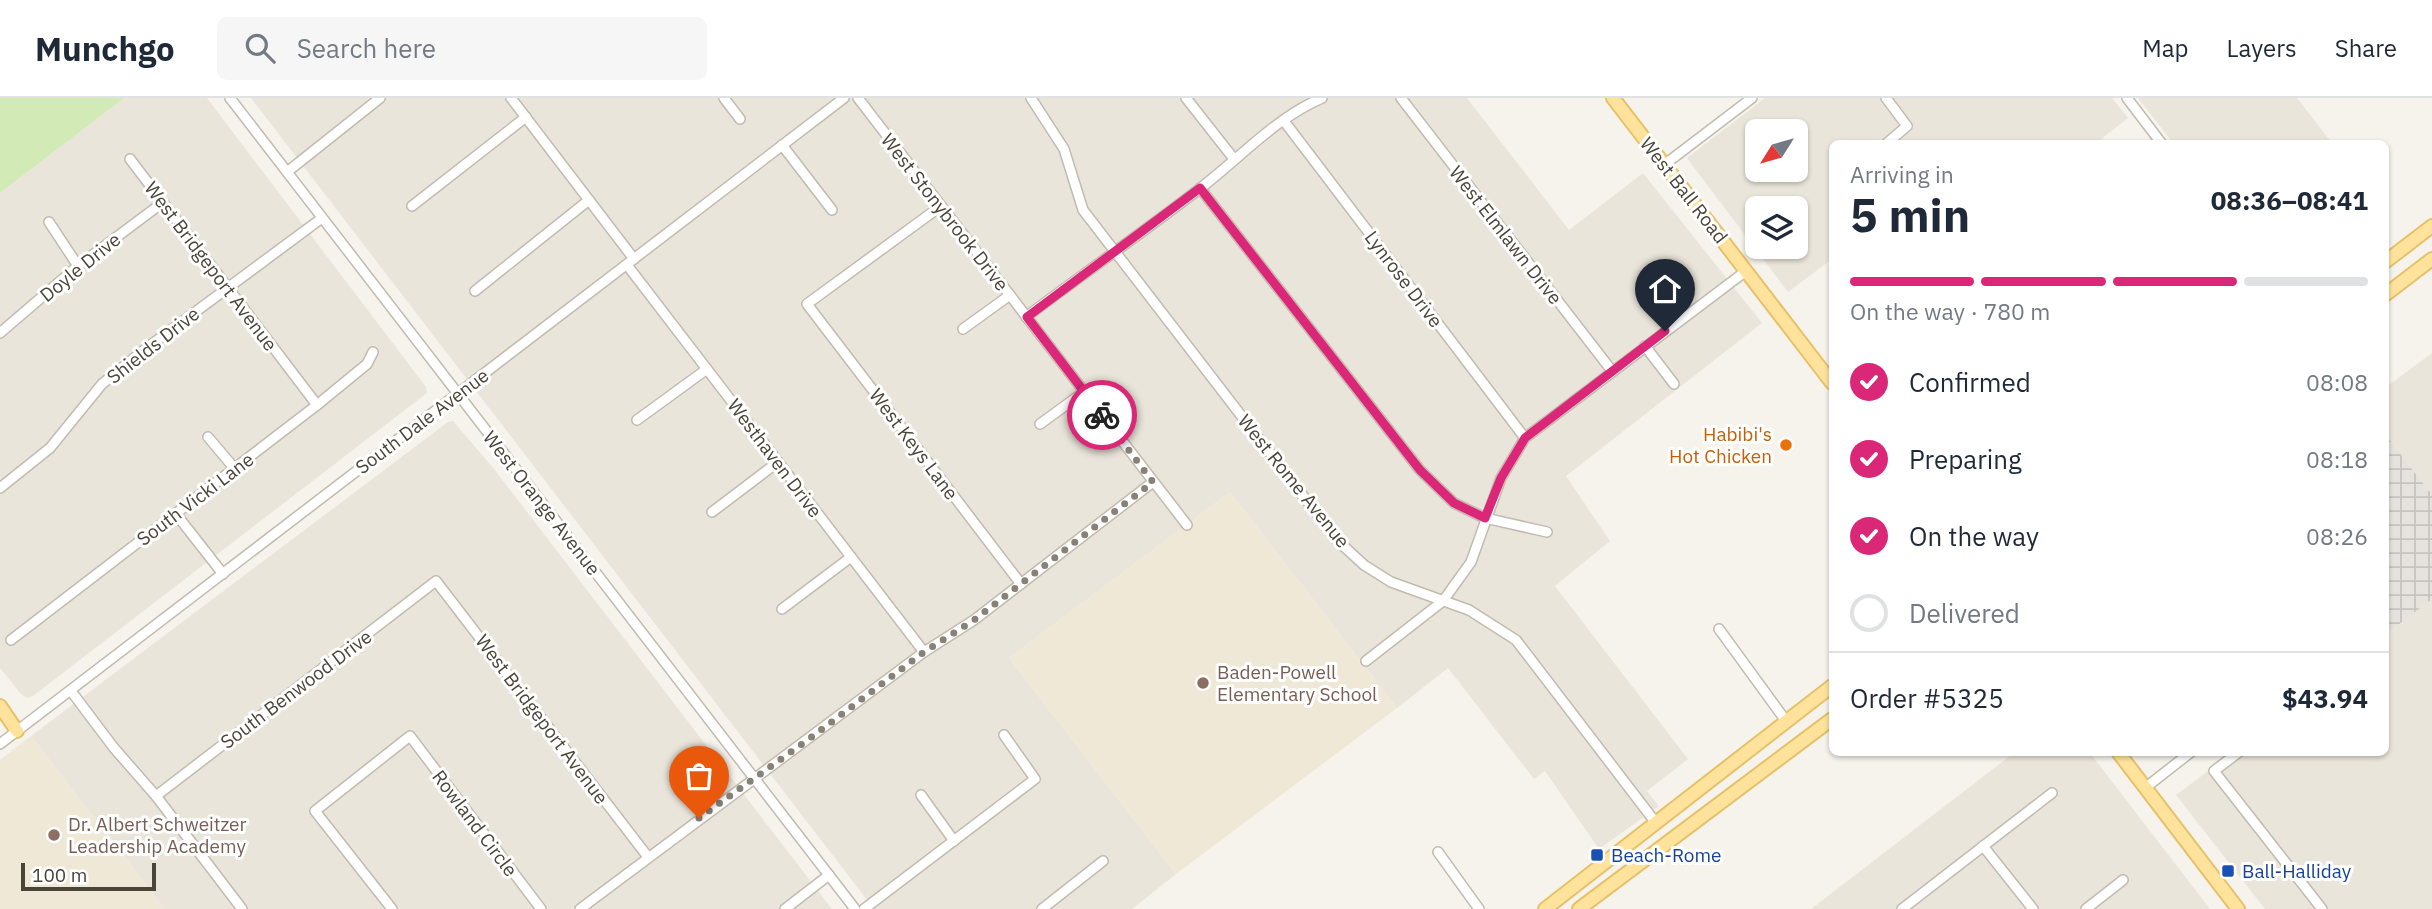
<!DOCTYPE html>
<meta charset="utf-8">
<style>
:root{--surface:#fff;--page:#f6f6f7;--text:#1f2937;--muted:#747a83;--line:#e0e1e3;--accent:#db2777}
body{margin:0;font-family:"IBM Plex Sans",sans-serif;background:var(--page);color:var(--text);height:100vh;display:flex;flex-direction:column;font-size:26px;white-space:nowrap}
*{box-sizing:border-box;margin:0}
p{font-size:23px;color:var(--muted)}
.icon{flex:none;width:38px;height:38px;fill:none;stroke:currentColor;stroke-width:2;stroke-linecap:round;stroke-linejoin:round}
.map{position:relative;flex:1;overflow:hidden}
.drawer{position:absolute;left:1829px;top:42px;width:560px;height:616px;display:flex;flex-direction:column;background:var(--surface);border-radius:10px;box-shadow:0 2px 5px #0004}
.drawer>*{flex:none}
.needle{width:46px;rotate:233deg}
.tools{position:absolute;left:1745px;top:21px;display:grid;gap:14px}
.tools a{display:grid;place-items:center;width:63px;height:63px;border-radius:10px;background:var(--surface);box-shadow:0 2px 5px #0004;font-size:35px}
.scale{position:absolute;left:21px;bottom:18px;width:135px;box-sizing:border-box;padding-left:7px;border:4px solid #4b4439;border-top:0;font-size:19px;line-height:24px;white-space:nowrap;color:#4b4439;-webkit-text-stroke:5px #fff;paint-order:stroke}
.pin{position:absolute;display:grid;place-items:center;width:60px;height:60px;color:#fff;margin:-72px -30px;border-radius:50% 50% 50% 0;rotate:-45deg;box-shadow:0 0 7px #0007}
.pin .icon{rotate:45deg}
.courier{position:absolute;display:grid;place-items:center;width:70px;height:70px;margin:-35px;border:5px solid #db2777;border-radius:50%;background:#fff;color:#222;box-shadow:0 2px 9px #0007}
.head em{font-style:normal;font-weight:700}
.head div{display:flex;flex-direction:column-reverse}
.head{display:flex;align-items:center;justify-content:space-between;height:119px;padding:0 21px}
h1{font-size:46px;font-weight:700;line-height:52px}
.bar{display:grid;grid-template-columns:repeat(4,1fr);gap:10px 7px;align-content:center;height:84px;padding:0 21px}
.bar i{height:9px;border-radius:5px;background:var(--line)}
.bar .active{background:var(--accent)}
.bar p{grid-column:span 4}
.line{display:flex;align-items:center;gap:18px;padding:0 21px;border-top:2px solid var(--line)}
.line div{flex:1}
ol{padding:0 21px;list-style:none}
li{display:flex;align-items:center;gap:21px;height:77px}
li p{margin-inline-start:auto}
li .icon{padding:7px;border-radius:50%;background:var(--accent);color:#fff;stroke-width:4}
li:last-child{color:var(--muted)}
li i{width:38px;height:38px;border:4px solid var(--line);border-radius:50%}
header{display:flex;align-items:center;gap:42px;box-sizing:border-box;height:98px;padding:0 35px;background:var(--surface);border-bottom:2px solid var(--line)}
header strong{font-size:33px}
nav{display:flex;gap:38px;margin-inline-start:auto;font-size:24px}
.search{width:490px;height:63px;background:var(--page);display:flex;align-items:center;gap:18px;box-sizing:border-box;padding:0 24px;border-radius:10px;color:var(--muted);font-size:26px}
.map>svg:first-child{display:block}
.residential{fill:#eae5da;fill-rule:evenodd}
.industrial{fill:url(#industrial-grid)}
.education{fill:#efe8d6}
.park{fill:#d2eab5}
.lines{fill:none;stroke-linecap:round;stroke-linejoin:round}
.minor-casing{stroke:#c2bbae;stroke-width:12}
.major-casing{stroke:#e6c16a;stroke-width:16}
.minor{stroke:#fff;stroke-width:9}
.major{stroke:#ffe39c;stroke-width:12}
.done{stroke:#878178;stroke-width:7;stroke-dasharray:0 12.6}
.route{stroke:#db2777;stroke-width:9}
.food-dot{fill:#e8710a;stroke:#fff;stroke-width:2.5}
.education-dot{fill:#8d6e63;stroke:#fff;stroke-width:2.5}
.transit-dot{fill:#1a4fb4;stroke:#fff;stroke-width:2.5}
.labels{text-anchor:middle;stroke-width:6;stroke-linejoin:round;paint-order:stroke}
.street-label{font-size:19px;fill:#4b4439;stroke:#fff}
.food-label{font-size:19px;fill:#c56008;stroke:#fff;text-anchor:end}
.education-label{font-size:19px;fill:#785e54;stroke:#fff;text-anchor:start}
.transit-label{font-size:19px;fill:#164399;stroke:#fff;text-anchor:start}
</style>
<header>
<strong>Munchgo</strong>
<div class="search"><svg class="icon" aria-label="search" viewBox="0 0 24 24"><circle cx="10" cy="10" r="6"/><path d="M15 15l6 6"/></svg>Search here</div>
<nav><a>Map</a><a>Layers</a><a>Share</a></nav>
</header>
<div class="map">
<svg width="2432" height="811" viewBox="0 0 2432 811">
<defs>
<pattern id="industrial-grid" width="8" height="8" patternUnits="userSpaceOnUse" patternTransform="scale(1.75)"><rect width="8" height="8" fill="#e6e2dd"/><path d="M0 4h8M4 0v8" fill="none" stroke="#c7c3be"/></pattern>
</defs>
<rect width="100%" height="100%" fill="#f6f3ec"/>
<g class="residential">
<path d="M124,0h83l219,289 1,6 -394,303 -6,2 -6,-4 -21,-26v-475z"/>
<path d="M251,0h1216l102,132 74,-57 119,150 -196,153 44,65 -55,45 133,173 -41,32 12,15 -60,43 -54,-78 -11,8 -86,-111 -51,40 -167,-216 -221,166 167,216 -44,35h-258z"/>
<path d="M1765,0h347l16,20 -32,25 -108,1 -1,-2 -3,2h-152v115l-44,33 -101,-134zM1757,33h39v39h-39zM1757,110h39v39h-39z"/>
<path d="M2138,0h159l35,45h-159z"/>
<path d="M2432,255v142l-47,-61v-46z"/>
<path d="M453,323l41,48 338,440h-667l-134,-173 417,-314z"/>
<path d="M2432,501v310h-167l-89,-114 56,-42 153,-1v-117z"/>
<path d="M2015,654l75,1 120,156h-399z"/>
</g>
<path class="industrial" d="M2385,336l47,61v104l-47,36z"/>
<g class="education">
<path d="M1230,394l167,216 -221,166 -167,-216z"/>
<path d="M31,638l134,173h-165v-149z"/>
</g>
<path class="park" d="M0,0h124l-124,95z"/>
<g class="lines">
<g class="minor-casing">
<g id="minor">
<path d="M230,0l625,811"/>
<path d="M511,0l123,161"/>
<path d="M724,0l16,21"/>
<path d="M858,0l329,427"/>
<path d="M1031,0l33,51 19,61 254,330 27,25 27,17 78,28 47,30 140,183"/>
<path d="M1186,0l48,61"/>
<path d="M1401,0l211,273"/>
<path d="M2127,0l35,46"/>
<path d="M1284,23l241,317"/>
<path d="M1886,46l21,-18 -21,-28"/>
<path d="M782,47l50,65"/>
<path d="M130,61l187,246"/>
<path d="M1664,67l88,-67"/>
<path d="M287,74l93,-74"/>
<path d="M1200,90l220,282 34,33 31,15 62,14"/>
<path d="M412,108l114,-89"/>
<path d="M941,108l-134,98 214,280"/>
<path d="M49,124l29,44"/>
<path d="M627,167l297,387"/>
<path d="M475,193l114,-91"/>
<path d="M1026,219c57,-43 116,-84 172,-127 41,-31 77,-72 124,-92"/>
<path d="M963,231l47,-34"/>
<path d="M0,235l78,-67 84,-63"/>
<path d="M1645,248l29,38"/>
<path d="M637,322l70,-51"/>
<path d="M1040,326l44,-32"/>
<path d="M208,339l27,32"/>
<path d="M0,390l50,-40 52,-64 46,-37 174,-129"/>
<path d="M712,414l66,-50"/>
<path d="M176,416l47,60"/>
<path d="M782,511l69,-52"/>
<path d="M1719,531l67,92"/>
<path d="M11,542l306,-235 50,-41 6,-12"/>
<path d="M1366,563l77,-60 28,-39 30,-84 24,-40 221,-167"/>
<path d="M71,593l43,57 42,48 86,113"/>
<path d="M0,646l844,-646"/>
<path d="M2239,654l-25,19 108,138"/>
<path d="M2145,690l46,-36"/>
<path d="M921,697l33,46"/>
<path d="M156,698l280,-215 212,276"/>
<path d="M1983,748l50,63"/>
<path d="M1438,754l41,57"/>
<path d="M392,811l-77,-98 95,-75 131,173"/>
<path d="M580,811l344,-257 50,-32 179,-138"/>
<path d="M785,811l44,-34"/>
<path d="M864,811l171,-130 -31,-44"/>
<path d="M1042,811l61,-48"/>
<path d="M1902,811l150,-116"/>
<path d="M2086,811l37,-29"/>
</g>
</g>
<g class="major-casing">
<g id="major">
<path d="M1613,0l219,285"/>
<path d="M2385,164l47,-36"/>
<path d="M2385,197l47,-36"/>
<path d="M0,608l17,25"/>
<path d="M2118,654l120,157"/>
<path d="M1545,811l287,-223"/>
<path d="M1579,811l253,-190"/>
</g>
</g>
<use href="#minor" class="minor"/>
<use href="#major" class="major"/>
</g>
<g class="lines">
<path class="done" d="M699,720l110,-79 115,-87 50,-32 179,-138 -51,-67"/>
<path class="route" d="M1102,317l-75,-98 173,-129 220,282 34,33 31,15 16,-40 24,-40 140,-107"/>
</g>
<circle class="food-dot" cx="1786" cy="347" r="7"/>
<g class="education-dot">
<circle cx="1203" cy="585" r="7"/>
<circle cx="54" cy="737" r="7"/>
</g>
<g class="transit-dot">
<rect x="1590" y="750" width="14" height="14" rx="3.5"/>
<rect x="2221" y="766" width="14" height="14" rx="3.5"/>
</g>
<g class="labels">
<g class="street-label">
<text transform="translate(1684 92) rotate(52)" y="7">West Ball Road</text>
<text transform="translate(945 114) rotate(52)" y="7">West Stonybrook Drive</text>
<text transform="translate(1506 137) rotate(52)" y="7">West Elmlawn Drive</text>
<text transform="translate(211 168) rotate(53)" y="7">West Bridgeport Avenue</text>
<text transform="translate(80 169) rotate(-39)" y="7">Doyle Drive</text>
<text transform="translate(1404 181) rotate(53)" y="7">Lynrose Drive</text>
<text transform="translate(153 247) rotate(-38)" y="7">Shields Drive</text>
<text transform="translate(422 323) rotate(-37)" y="7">South Dale Avenue</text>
<text transform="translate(914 346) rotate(53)" y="7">West Keys Lane</text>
<text transform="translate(775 360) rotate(53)" y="7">Westhaven Drive</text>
<text transform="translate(1294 383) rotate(51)" y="7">West Rome Avenue</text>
<text transform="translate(195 401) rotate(-37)" y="7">South Vicki Lane</text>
<text transform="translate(542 405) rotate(52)" y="7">West Orange Avenue</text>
<text transform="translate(296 591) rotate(-37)" y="7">South Benwood Drive</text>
<text transform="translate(542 621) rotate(53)" y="7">West Bridgeport Avenue</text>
<text transform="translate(475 725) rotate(53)" y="7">Rowland Circle</text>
</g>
<g class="food-label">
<text x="1772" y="343">Habibi's<tspan x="1772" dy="22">Hot Chicken</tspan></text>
</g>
<g class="education-label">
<text x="1217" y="581">Baden-Powell<tspan x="1217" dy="22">Elementary School</tspan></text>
<text x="68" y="733">Dr. Albert Schweitzer<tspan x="68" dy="22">Leadership Academy</tspan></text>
</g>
<g class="transit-label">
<text x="1611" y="764">Beach-Rome</text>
<text x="2242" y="780">Ball-Halliday</text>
</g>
</g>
</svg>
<div class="tools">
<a><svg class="needle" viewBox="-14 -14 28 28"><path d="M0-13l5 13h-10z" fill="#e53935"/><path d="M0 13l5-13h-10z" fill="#747a83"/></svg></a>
<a><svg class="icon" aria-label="layers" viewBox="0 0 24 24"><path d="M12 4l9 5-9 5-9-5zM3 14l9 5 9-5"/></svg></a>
</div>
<div class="scale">100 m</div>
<div class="pin" style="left:699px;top:720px;background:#ea580c"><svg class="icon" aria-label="bag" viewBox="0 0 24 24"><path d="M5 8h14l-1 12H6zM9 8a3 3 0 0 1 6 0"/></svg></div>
<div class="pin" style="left:1665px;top:233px;background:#1f2937"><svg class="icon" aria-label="home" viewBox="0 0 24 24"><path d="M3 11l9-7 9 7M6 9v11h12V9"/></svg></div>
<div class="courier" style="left:1102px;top:317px"><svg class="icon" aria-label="bike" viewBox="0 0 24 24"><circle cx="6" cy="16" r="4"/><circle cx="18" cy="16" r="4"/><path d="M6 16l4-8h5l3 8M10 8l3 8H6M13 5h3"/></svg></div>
<section class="drawer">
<div class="head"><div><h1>5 min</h1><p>Arriving in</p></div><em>08:36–08:41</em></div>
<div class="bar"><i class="active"></i><i class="active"></i><i class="active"></i><i></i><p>On the way · 780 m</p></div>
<ol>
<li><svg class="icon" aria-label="check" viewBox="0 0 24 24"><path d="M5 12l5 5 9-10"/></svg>Confirmed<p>08:08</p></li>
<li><svg class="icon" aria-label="check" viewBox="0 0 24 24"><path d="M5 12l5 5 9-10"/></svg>Preparing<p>08:18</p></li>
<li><svg class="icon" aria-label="check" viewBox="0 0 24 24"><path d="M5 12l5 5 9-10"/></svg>On the way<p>08:26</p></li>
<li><i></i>Delivered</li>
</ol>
<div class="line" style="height:91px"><div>Order #5325</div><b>$43.94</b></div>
</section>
</div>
